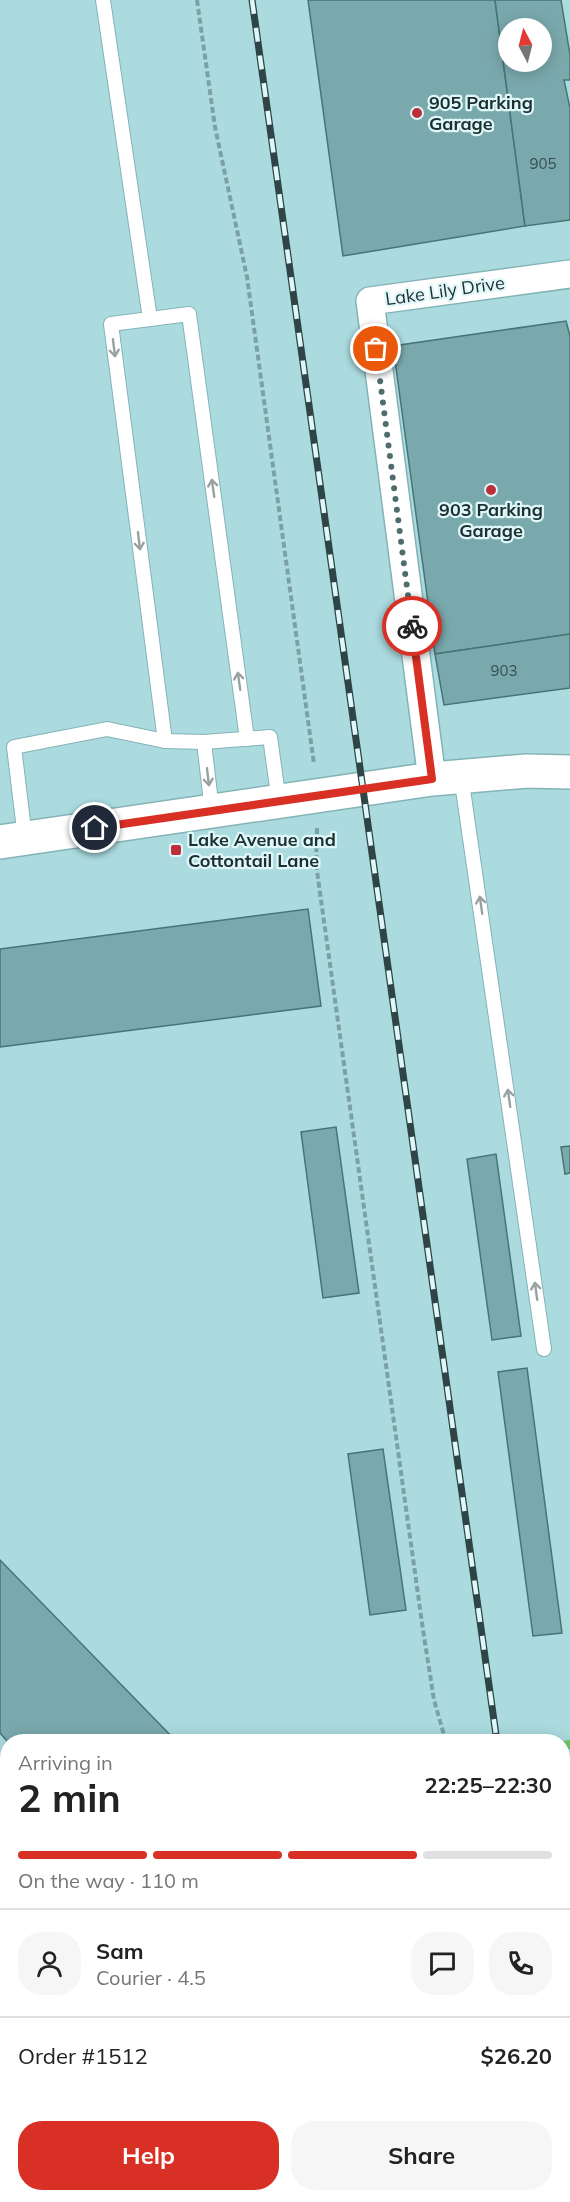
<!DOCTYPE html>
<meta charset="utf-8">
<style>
:root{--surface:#fff;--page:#f6f6f6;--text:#222;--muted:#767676;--line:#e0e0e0;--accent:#d93025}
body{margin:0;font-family:Mulish,sans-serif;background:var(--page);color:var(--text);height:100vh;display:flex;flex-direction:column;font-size:22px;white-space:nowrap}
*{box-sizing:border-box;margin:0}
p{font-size:20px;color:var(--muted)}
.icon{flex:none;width:33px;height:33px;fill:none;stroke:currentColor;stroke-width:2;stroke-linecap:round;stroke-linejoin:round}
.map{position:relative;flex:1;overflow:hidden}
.details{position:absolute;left:0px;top:1734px;width:570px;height:468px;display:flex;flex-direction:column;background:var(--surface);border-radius:24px 24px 0 0;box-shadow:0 3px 15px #0003}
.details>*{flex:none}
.needle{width:39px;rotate:353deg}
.fabs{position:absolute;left:498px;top:18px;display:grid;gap:12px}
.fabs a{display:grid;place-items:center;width:54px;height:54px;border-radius:50%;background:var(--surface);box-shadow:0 3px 15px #0003;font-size:30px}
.pin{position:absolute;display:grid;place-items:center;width:51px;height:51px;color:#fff;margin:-26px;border:3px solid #fff;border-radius:50%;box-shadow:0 2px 6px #0007}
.courier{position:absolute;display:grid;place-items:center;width:60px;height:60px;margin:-30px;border:4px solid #d93025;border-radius:50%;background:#fff;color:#222;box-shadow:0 2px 8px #0007}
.overview em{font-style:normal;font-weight:700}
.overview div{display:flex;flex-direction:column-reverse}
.overview{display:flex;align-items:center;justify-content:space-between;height:102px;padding:0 18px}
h1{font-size:39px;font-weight:700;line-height:45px}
.bar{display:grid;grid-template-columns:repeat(4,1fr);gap:9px 6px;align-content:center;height:72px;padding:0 18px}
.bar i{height:8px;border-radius:4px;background:var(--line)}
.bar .active{background:var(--accent)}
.bar p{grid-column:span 4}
.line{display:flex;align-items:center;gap:15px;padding:0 18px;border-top:2px solid var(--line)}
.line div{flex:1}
.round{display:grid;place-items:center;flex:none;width:63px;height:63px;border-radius:24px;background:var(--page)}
.action{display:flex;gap:12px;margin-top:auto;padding:12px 18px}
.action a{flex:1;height:69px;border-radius:24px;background:var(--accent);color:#fff;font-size:24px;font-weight:700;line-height:69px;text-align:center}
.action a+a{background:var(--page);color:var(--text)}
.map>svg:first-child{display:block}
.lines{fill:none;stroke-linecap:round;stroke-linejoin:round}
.stream{stroke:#70c96b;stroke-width:9}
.building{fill:#7aa9ad;stroke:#477478;stroke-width:1.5;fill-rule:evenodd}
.lane-casing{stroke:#84b3b7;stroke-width:16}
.street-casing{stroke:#84b3b7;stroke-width:30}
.secondary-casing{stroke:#84b3b7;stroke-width:36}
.path{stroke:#7ba1a4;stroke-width:4;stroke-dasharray:6 3;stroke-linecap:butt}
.lane{stroke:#fff;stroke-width:14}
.street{stroke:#fff;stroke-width:27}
.secondary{stroke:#fff;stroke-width:33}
.rail-casing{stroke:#2e4446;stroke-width:7}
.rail{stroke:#dff7f9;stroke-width:4.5;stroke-dasharray:14;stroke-linecap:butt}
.oneway{stroke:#99a2a2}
.done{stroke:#4f6c6e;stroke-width:6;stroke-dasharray:0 10.8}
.route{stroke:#d93025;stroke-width:8}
.poi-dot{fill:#be2e38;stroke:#dff7f9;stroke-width:2}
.labels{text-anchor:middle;stroke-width:4.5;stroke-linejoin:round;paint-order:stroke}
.number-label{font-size:15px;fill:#344e50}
.poi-label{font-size:18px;font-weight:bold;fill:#1d3031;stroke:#dff7f9;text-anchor:start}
.street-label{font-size:18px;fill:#1d3031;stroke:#dff7f9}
</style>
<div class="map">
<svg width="570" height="2202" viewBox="0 0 570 2202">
<rect width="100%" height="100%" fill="#abdbdf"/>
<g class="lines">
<g class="stream">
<path d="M562,1746l8,-2"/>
<path d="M0,1949l8,-3"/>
</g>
</g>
<g class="building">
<path d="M308,0h187l30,226 -182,30z"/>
<path d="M495,0h66l9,55v25h-6l6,28v112l-45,6zM508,28h34v34h-34z"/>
<path d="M566,321l4,15v298l-135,20 -42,-308z"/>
<path d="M570,634v54l-126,17 -9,-51z"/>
<path d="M308,909l13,97 -321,41v-98z"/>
<path d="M336,1127l23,166 -36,5 -22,-166z"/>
<path d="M570,1146v27l-5,1 -4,-27z"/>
<path d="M496,1154l25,182 -29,4 -25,-181z"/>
<path d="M527,1368l35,265 -29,3 -35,-264z"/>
<path d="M383,1449l23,161 -36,5 -22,-161z"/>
<path d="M0,1560l177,182h-169l-8,-9z"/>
<path d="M8,1769v51l-8,-8v-36z"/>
<path d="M562,1890h8l-2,64 -6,-41z"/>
<path d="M8,2183v11h124l-5,8h-127v-7z"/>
<path d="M247,2194h61l2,8h-61z"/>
<path d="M308,2194h185l1,8h-184z"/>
</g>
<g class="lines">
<g class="lane-casing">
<g id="lane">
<path d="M103,0l47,319"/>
<path d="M165,741l-54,-417 78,-10 58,425"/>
<path d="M204,742l8,69"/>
<path d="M461,776l83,573"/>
<path d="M25,838l-11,-91 93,-18 58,12 39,1 66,-5 9,65"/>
<path d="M0,2135l8,-12"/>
<path d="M519,2194l1,8"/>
</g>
</g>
<g class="street-casing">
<path id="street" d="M432,779l-62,-478 200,-27"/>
</g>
<g class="secondary-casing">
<path id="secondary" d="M0,842l432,-63 95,-8 43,1"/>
</g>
<g class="path">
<path d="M197,0l18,127 32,150 67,487"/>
<path d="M317,828l-1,36 107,766 11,70 12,42"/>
<path d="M0,2169l8,-11"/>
<path d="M562,2187l5,15"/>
</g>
<use href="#lane" class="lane"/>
<use href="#street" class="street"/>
<use href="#secondary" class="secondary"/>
<g class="rail-casing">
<g id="rail">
<path d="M252,0l245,1742"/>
<path d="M562,2078l8,28"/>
</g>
</g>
<use href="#rail" class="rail"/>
</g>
<defs><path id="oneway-shaft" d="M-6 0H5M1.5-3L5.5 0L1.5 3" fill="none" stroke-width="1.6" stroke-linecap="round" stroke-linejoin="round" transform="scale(1.5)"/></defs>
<g class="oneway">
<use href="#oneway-shaft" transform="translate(114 348) rotate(83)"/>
<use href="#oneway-shaft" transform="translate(213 488) rotate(-98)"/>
<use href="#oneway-shaft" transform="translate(139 541) rotate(83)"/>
<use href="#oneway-shaft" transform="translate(239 681) rotate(-98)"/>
<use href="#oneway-shaft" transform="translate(208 777) rotate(83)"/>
<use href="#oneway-shaft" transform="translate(481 905) rotate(-98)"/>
<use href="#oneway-shaft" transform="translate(509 1098) rotate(-98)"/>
<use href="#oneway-shaft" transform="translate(536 1291) rotate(-98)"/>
</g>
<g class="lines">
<path class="done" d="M376,349l36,277"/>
<path class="route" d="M95,828l337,-49 -20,-153"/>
</g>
<g class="poi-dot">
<circle cx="417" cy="113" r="6"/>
<circle cx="491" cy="490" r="6"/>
<rect x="170" y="844" width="12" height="12" rx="3"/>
</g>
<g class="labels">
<g class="number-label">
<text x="543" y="169">905</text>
<text x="504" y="676">903</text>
</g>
<g class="poi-label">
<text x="429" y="109">905 Parking<tspan x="429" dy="21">Garage</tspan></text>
<text x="491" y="516" text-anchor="middle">903 Parking<tspan x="491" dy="21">Garage</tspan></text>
<text x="188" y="846">Lake Avenue and<tspan x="188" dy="21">Cottontail Lane</tspan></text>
</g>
<g class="street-label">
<text transform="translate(445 291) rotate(-8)" y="6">Lake Lily Drive</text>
</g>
</g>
</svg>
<div class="fabs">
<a><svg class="needle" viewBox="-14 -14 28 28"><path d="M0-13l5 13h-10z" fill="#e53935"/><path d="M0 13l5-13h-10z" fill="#767676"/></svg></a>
</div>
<div class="pin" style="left:376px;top:349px;background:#ea580c"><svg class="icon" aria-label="bag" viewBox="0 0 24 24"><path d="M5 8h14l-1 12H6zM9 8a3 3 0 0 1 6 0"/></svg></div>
<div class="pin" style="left:95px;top:828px;background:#1f2937"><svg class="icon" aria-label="home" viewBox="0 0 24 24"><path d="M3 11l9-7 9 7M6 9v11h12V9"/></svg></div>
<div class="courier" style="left:412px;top:626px"><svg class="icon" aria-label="bike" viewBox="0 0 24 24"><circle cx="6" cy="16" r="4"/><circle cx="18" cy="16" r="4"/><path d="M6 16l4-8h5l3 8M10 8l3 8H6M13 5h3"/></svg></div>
<section class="details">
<div class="overview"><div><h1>2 min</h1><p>Arriving in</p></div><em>22:25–22:30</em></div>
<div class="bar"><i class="active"></i><i class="active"></i><i class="active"></i><i></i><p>On the way · 110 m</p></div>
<div class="line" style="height:108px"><a class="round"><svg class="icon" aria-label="person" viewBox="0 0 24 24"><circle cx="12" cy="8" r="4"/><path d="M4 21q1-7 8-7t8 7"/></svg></a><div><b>Sam</b><p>Courier · 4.5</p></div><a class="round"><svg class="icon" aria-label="chat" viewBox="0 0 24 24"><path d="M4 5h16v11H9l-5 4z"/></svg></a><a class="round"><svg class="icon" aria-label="phone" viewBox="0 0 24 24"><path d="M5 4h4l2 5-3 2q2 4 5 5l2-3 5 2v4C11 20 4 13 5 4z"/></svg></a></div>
<div class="line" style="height:78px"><div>Order #1512</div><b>$26.20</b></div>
<div class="action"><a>Help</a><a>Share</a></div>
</section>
</div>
